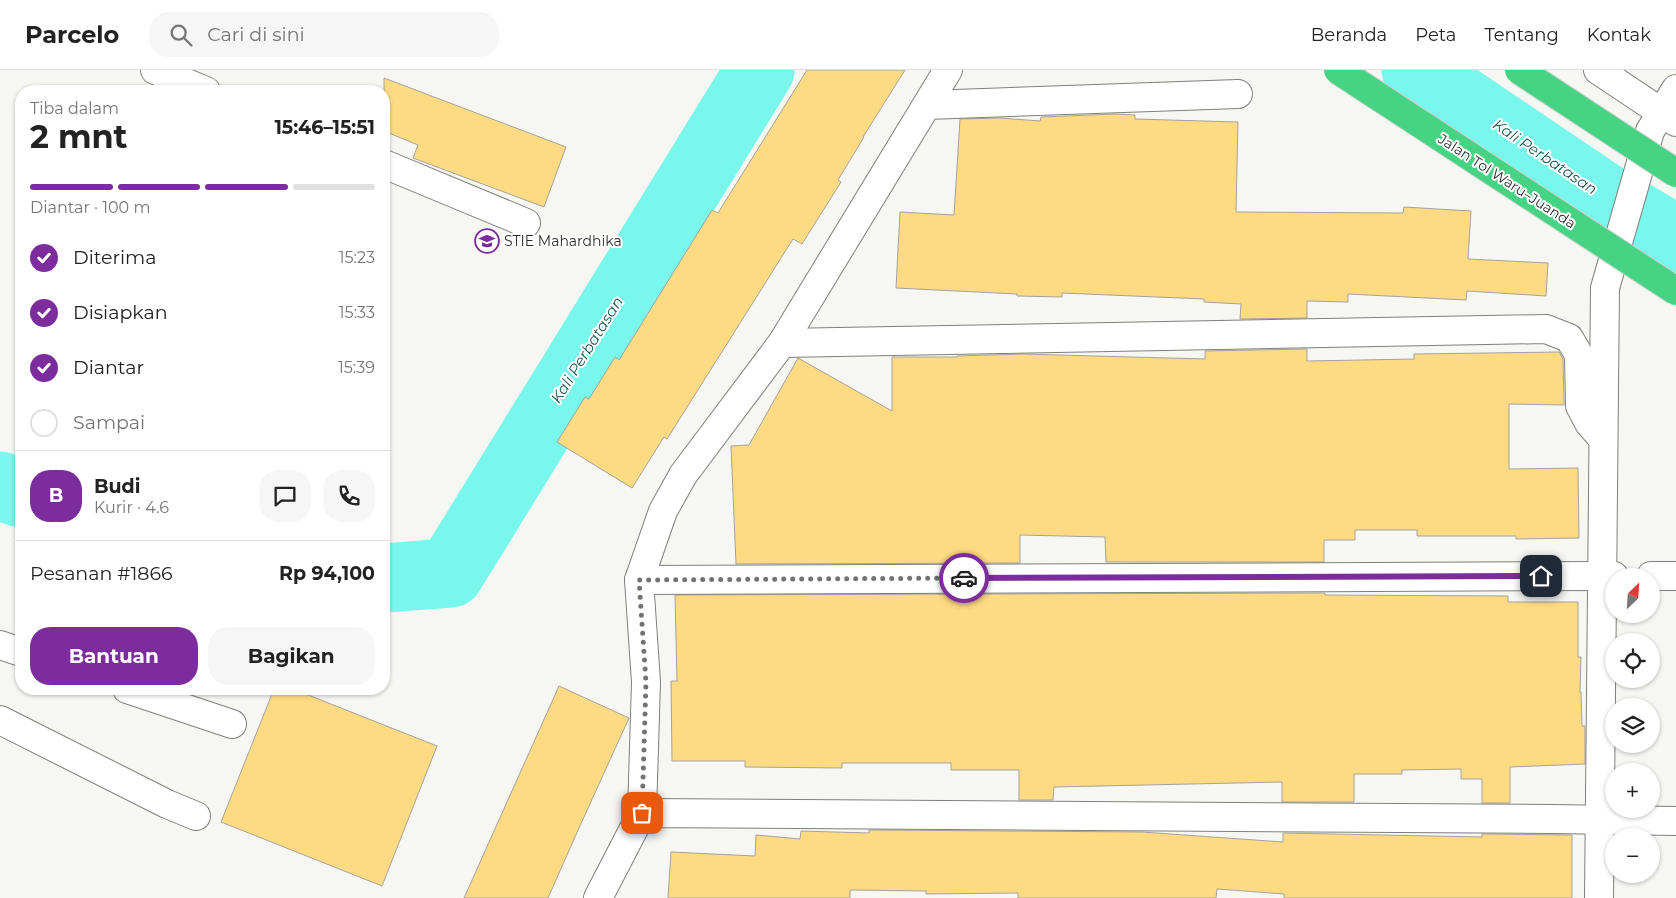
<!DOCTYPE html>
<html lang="id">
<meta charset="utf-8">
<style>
:root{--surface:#fff;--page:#f6f6f6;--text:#222;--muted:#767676;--line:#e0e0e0;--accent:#7d2c9d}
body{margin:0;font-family:Montserrat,sans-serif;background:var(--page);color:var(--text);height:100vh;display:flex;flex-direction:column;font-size:19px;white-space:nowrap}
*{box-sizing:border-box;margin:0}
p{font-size:16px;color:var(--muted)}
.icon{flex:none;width:28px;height:28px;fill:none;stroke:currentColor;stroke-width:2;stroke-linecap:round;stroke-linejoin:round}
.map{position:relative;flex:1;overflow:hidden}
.details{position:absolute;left:15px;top:15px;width:375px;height:610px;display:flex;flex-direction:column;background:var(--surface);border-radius:20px;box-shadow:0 1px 4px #0004}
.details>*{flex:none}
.needle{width:32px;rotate:25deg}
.buttons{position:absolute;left:1605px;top:498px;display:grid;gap:10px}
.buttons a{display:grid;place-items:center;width:55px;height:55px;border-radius:50%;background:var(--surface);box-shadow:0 1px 4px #0004;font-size:25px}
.pin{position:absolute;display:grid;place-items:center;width:42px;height:42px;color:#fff;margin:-21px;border-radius:10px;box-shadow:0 2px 8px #0006}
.courier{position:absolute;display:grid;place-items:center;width:50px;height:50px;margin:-25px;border:4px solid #7d2c9d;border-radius:50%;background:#fff;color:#222;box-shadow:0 1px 6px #0007}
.head em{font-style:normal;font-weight:700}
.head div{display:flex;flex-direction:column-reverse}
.head{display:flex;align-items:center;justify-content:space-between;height:85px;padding:0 15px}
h1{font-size:32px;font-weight:700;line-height:38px}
.bar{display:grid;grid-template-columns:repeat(4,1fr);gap:8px 5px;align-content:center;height:60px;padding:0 15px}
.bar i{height:6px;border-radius:4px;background:var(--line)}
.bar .current{background:var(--accent)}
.bar p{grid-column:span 4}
.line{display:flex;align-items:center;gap:12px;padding:0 15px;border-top:1px solid var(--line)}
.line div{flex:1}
.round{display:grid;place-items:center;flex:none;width:52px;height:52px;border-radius:20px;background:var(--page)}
ol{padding:0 15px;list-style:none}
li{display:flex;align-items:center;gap:15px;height:55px}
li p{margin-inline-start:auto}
li .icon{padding:5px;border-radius:50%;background:var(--accent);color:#fff;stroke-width:4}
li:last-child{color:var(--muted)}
li i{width:28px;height:28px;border:2px solid var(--line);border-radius:50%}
.action{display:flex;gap:10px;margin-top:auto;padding:10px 15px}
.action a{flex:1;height:58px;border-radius:20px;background:var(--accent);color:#fff;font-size:20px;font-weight:700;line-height:58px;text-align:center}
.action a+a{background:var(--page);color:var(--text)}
header{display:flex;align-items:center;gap:30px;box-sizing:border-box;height:70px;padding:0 25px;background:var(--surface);border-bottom:1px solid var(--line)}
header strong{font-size:24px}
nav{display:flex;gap:28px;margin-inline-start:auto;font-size:18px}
.search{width:350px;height:45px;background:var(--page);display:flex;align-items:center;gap:12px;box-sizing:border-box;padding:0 18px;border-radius:20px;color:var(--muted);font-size:19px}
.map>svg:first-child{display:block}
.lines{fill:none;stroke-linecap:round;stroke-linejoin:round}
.river{stroke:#7af7ec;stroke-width:69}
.building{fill:#feda83;stroke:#a4a29f}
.minor-casing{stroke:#7f807c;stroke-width:30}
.minor{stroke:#fff;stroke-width:28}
.highway-bridge-casing{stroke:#d1d1d0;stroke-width:30;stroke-linecap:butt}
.highway-bridge{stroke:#46d484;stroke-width:28}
.done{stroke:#737371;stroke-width:5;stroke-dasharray:0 9}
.route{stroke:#7d2c9d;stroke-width:6}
.labels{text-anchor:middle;stroke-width:4;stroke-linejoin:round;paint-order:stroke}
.street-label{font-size:14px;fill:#2c2c2b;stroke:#fff}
.poi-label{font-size:14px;fill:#2c2c2b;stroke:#fff;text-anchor:start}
.water-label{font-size:15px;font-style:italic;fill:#225853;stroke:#fff}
</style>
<header>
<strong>Parcelo</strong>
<div class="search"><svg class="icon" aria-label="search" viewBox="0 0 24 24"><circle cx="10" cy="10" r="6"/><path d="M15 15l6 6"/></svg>Cari di sini</div>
<nav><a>Beranda</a><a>Peta</a><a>Tentang</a><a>Kontak</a></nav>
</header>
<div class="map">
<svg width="1676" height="828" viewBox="0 0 1676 828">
<rect width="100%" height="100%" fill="#f6f7f3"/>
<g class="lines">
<g class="river">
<path d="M1416,0l191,129 69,41"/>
<path d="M0,416l21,7"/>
<path d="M384,508l66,-5 310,-503"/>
</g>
</g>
<g class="building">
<path d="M807,0h98l-42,67h1l-26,43 3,2 -39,62 -9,-5 -126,200 -3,-2 -32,51 -75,-46 28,-45 4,2 26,-42 4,3 93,-150 6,3z"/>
<path d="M384,8l182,69 -22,60 -131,-49 5,-13 -34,-14z"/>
<path d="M1115,44l20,1v4l103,3 -2,90 167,1 1,-6 67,4 -3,48 80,4 -2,33 -79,-5 -1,9 -118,-6v8l-41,-1v17l-67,1 1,-15 -37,-2v-3l-142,-6v4l-45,-1v-2l-121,-6 4,-76 54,3 6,-96 40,-1 40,3 1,-4z"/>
<path d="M1307,279v12l107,-2v-5l145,-2 4,7 1,46 -55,-1v65l69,-1 1,70 -63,1v-3h-99v-6h-62v10h-31v22h-218l-1,-25 -85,-2v28l-284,1 -5,-118 18,-1 49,-87 94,53v-54h65v-1l66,-2 182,5v-8z"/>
<path d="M1325,523v2l183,1v6h70v55h3l-1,35h1l1,34h3v38l-75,3v36h-28v-24h-21v-10l-59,1v4h-48v28h-72v-20l-228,5 -1,13h-34v-30h-68v-7h-109v5l-97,-1v-6h-73l-1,-80h6l-2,-86z"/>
<path d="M559,616l70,32 -50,110 -31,70h-84z"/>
<path d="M274,619h19l144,57 -55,140 -161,-64z"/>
<path d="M869,760l273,2 141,10v-9l199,4v-3l90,1v63h-288v-4l-67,-5 -1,9h-198v-5l-92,1v-3l-76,-1v8h-182l3,-46 84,4 1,-21 44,4 1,-8 68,2z"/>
</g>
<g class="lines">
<g class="minor-casing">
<g id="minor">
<path d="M155,0l51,21"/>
<path d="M1598,0l78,52"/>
<path d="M927,35l311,-11"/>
<path d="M384,94l142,59"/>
<path d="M782,273l764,-14 23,9 10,17 1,51 9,17 14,16"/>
<path d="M1651,506h25"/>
<path d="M639,510l975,-4"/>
<path d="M0,575l21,7"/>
<path d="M127,619l105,35"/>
<path d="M0,650l167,84 29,12"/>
<path d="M642,743l4,-131 -7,-102 24,-69 20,-36 99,-132 166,-273"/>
<path d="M598,828l44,-85 910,6 124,2"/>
<path d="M1599,828l6,-610 45,-157 26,-42"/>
</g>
</g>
<use href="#minor" class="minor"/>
<g class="highway-bridge-casing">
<g id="highway-bridge">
<path d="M1338,0l338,221"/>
<path d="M1519,0l157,103"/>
</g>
</g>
<use href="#highway-bridge" class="highway-bridge"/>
</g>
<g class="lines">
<path class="done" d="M642,743l4,-131 -7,-102 325,-2"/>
<path class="route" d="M964,508l577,-2"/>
</g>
<defs>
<g id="university-ring" transform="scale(1.25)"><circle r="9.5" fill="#fff" stroke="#7d2c9d" stroke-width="1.5"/><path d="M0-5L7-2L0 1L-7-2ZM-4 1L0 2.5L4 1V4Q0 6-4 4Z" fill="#7d2c9d"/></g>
</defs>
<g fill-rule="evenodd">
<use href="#university-ring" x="487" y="171"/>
</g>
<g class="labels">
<g class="street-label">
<text transform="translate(1507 111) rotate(33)" y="5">Jalan Tol Waru–Juanda</text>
</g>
<g class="poi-label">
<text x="504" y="176">STIE Mahardhika</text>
</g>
<g class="water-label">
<text transform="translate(1545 87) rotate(34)" y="5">Kali Perbatasan</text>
<text transform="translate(587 280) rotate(-58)" y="5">Kali Perbatasan</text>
</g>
</g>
</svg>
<div class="buttons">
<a><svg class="needle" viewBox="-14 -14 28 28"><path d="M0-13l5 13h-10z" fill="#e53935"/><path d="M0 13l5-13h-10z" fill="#767676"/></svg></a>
<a><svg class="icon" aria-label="locate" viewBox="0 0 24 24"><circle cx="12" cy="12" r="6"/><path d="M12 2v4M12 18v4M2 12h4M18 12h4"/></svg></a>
<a><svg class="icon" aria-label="layers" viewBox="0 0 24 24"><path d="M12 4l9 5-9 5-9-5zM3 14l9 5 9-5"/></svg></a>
<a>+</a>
<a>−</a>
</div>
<div class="pin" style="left:642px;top:743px;background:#ea580c"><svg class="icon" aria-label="bag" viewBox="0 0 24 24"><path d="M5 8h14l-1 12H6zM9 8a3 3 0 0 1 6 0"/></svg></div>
<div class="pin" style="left:1541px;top:506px;background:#1f2937"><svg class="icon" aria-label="home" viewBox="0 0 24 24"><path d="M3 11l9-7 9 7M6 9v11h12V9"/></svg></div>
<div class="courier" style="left:964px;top:508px"><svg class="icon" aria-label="car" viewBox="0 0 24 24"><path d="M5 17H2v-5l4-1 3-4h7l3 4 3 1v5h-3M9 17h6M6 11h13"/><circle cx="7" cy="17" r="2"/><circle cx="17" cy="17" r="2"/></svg></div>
<section class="details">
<div class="head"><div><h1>2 mnt</h1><p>Tiba dalam</p></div><em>15:46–15:51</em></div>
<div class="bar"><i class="current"></i><i class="current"></i><i class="current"></i><i></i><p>Diantar · 100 m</p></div>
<ol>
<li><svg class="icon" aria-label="check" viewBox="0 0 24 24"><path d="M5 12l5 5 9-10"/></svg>Diterima<p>15:23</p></li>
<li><svg class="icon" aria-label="check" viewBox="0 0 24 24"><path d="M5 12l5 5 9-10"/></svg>Disiapkan<p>15:33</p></li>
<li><svg class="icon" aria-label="check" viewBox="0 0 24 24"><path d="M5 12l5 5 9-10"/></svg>Diantar<p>15:39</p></li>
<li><i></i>Sampai</li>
</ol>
<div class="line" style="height:90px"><b class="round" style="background:var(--accent);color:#fff">B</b><div><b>Budi</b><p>Kurir · 4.6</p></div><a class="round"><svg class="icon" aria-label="chat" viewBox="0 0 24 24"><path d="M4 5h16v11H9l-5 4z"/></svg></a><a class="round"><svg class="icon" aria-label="phone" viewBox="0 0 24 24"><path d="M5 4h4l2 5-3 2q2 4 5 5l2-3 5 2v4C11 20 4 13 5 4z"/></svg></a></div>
<div class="line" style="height:65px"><div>Pesanan #1866</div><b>Rp 94,100</b></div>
<div class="action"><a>Bantuan</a><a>Bagikan</a></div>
</section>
</div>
